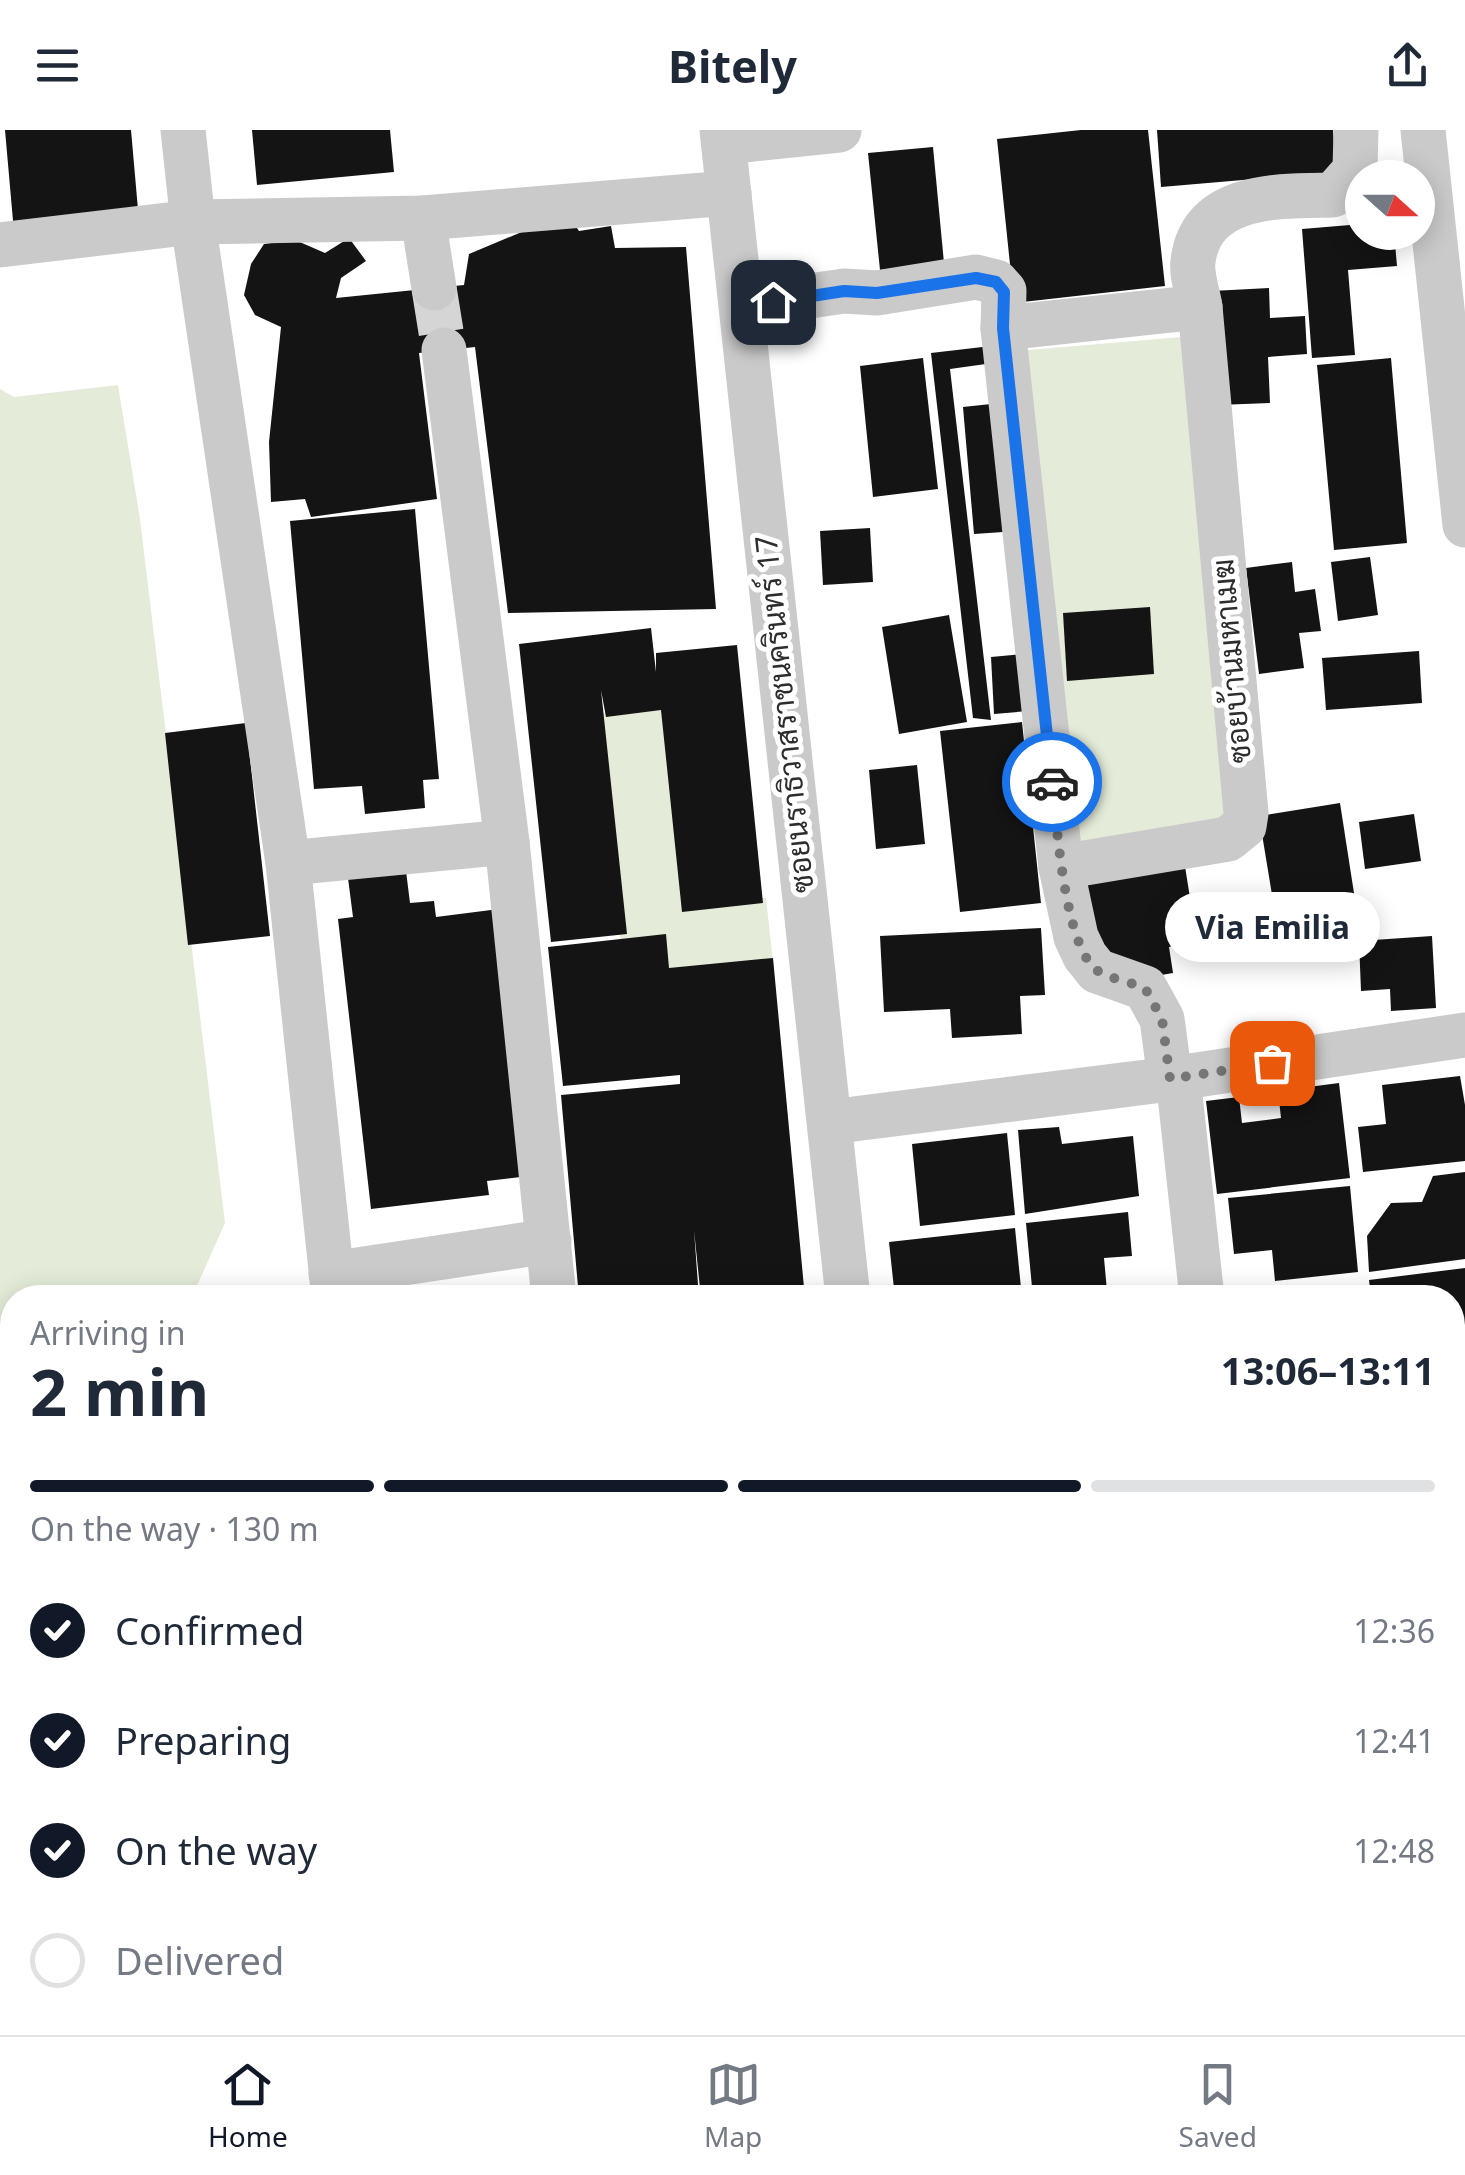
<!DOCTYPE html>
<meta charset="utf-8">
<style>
:root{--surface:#fff;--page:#f2f2f3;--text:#1f2937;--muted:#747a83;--line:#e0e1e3;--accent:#111827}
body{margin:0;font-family:"Noto Sans",Sarabun,sans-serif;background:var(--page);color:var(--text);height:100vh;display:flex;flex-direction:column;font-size:38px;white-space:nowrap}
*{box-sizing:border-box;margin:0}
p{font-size:32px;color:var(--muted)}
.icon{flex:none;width:55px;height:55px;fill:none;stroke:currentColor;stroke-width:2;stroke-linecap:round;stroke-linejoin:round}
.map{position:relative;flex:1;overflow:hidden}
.drawer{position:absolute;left:0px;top:1155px;width:1465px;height:750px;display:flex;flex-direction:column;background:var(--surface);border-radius:40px 40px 0 0;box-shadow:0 5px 25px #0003}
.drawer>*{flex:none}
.needle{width:65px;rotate:111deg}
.tools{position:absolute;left:1345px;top:30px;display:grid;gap:20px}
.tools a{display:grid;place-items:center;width:90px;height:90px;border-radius:50%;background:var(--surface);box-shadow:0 5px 25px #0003;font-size:50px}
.pin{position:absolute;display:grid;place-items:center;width:85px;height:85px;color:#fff;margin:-42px;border-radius:20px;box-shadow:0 5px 15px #0006}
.courier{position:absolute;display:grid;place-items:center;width:100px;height:100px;margin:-50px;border:8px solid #1a73e8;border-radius:50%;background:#fff;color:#222;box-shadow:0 2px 12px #0007}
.bubble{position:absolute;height:70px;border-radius:35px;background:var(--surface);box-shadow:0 5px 25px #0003;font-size:32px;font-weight:700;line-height:70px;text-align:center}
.summary em{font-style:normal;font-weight:700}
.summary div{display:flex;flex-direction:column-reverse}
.summary{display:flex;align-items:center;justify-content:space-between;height:170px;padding:0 30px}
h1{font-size:65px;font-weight:700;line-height:75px}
.bar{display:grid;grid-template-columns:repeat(4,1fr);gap:15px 10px;align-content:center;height:120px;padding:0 30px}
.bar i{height:12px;border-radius:8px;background:var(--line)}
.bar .current{background:var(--accent)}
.bar p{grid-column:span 4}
ol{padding:0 30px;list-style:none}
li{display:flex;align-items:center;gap:30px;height:110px}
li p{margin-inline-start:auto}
li .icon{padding:10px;border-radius:50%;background:var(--accent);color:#fff;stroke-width:4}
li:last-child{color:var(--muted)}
li i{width:55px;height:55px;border:5px solid var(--line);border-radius:50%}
header{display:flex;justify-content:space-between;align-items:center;height:130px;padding:0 30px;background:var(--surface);font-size:45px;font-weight:700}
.tab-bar{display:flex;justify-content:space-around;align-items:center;height:140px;border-top:2px solid var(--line);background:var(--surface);font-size:28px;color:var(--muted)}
.tab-bar a{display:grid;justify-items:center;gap:5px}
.tab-bar .current{color:var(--accent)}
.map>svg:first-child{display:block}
.green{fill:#e4ecd9}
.building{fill:#141414}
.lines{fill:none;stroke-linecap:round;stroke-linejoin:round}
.minor-tunnel{stroke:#d5d5d5;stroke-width:45;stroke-dasharray:45 22;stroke-linecap:butt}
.minor{stroke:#cacaca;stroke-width:45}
.done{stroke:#767676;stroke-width:10;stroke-dasharray:0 18}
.route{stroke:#1a73e8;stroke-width:12}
.labels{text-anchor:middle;stroke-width:10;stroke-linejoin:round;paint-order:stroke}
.street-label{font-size:30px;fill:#2d2d2d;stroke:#fff}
</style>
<header><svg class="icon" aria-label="menu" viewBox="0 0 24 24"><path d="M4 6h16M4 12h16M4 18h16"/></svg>Bitely<svg class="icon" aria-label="share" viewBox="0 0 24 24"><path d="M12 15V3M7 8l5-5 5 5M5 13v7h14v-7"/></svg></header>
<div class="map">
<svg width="1465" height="1905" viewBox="0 0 1465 1905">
<rect width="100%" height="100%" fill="#fff"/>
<g class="green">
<path d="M1193,206l44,480 -168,41 -52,-506z"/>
<path d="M118,255l22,134 85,704 -33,74 -180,1v724l398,1 -5,12h-405v-1646l14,8z"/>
<path d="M691,568l1,205 74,-5 8,73 -145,21 -44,-276z"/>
</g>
<g class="building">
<path d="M5,0h126l8,91 -125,11z"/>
<path d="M252,0h138l4,42 -137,13z"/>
<path d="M1081,0h67l17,156 -151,17 -17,-164z"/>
<path d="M1157,0h176l3,42 -175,15z"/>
<path d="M933,17l11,116 -64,7 -12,-117z"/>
<path d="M567,83l12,18 32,-5 4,22 71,-1 30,362 -208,4 -33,-266 -56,6 18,146 -126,18 -6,-18 -34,3 -2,-60 12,-115 -26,-12 -11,-20 7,-31 13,-20 31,-4 30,13 24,-15 17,23 -25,17 -5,20 128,-13 5,-31z"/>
<path d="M1362,94v8h32l3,34 -49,4 7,85 -43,3 -10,-129z"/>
<path d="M1269,158l1,30 35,-2 2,38 -39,3 2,46 -52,2 -6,-114z"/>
<path d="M991,216l2,17 -43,6 41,351 -18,-2 -42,-365z"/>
<path d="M923,228l15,131 -65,8 -13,-131z"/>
<path d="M1391,228l16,185 -73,7 -17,-185z"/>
<path d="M991,274l12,128 -29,2 -11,-127z"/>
<path d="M415,379l24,270 -16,1 2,28 -60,6 -3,-28 -48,3 -24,-268z"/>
<path d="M870,398l3,54 -50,3 -3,-54z"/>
<path d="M1370,427l8,58 -40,6 -7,-59z"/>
<path d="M1292,432l3,30 20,-3 6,42 -22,2 5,35 -45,6 -13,-106z"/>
<path d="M1150,477l4,67 -87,7 -4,-68z"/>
<path d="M949,485l18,107 -68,12 -17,-107z"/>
<path d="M651,498l5,44v-19l81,-8 26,258 -81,9 -21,-202 -55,7 -5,-27 26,244 -76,8 -32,-298z"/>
<path d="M1419,521l3,52 -96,7 -4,-52z"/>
<path d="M1025,524l3,57 -34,3 -3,-57z"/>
<path d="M1022,592l19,181 -81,9 -20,-181z"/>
<path d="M246,593l24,213 -82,9 -23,-212z"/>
<path d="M917,635l8,79 -49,5 -7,-79z"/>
<path d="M1340,673l18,116 -80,12 -19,-115z"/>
<path d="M1414,684l7,47 -56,8 -6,-47z"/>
<path d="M1184,730l13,82 -28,5 4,26 -29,5 -52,-32 -10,-69z"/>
<path d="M406,741l4,32 24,-2 2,16 63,-8 30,267 -42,5 2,14 -118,14 -33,-290 15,-2 -5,-39z"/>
<path d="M1041,798l4,67 -25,1 2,38 -70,4 -2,-29 -66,3 -4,-76z"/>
<path d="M666,804l3,34 104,-10 32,340h-104l-7,-68 5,68h-120l-18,-203 119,-11v-9l-117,11 -15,-139z"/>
<path d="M1432,806l4,72 -45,3 -1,-22 -29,2 -2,-50z"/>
<path d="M1460,946l5,29v56l-102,11 -5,-45 28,-3 -4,-39z"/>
<path d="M1339,953l11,95 -133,16 -11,-93 33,-4 3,26 39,-5 -3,-27z"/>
<path d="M1059,997l3,17 71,-8 6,60 -114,18 -7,-84z"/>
<path d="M1007,1003l8,82 -95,11 -8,-82z"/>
<path d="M1465,1042v87l-96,13 -2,-36 24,-33 31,-1 11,-26z"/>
<path d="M1350,1056l8,86 -83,9 -3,-31 -38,4 -6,-56z"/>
<path d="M1128,1082l4,44 -28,2 3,33 -43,7h-31l-7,-75z"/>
<path d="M1015,1098l7,70h-127l-6,-56z"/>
<path d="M1465,1138v78l-13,2v-50h-81l-2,-18z"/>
<path d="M1359,1156l1,12h-86v-3z"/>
<path d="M1465,1229v82l-13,1v-82z"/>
<path d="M9,1309l3,3v92l-12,-10v-84z"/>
<path d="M1465,1322v81l-13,2v-82z"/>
<path d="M1465,1412v81l-13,1v-81z"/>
<path d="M12,1464v84l-12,-10v-58z"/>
<path d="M1465,1508v81l-13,1v-81z"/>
<path d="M1465,1600v72l-13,1v-72z"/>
<path d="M12,1686v206h303l1,12 -316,1v-217z"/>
<path d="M1465,1689v76l-13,1v-75z"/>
<path d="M1465,1781v81l-13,1v-81z"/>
<path d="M566,1892h73l-11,13h-59z"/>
<path d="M967,1892h134l1,13h-134z"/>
</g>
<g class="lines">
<path class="minor-tunnel" d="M434,158l10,62"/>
<g class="minor">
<path d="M183,0l10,92 95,641 46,435"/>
<path d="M722,0l126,1168"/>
<path d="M1423,0l42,395"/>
<path d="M724,12l115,-12"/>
<path d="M423,88l11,70"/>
<path d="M0,115l193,-23 230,-4 306,-25"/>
<path d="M742,176l102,-15 33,2 99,-16 20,5 8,9 -1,37 197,-21 46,506 -2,13 -16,13 -167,28"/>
<path d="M1200,177c-2,-14 -9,-32 -7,-46 9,-69 88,-65 140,-66l22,-25 1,-40"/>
<path d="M1003,198l58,539 15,70 9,19 12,15 48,17 17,31 8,60"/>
<path d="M444,220l63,492 47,456"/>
<path d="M288,733l219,-21"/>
<path d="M1178,947l24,221"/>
<path d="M830,992l340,-43 295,-44"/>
<path d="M331,1144l218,-33"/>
<path d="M0,1671l12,-1"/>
<path d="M426,1892l1,13"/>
<path d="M1284,1892l2,13"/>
<path d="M882,1905l39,-4"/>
<path d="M1401,1905l64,-8"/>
</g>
</g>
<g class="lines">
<path class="done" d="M1052,652c5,43 12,159 43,187 11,9 36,13 50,19l17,31 8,60 102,-16"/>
<path class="route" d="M773,172l71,-11 33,2 99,-15 20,4 8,10 -1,36 49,454"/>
</g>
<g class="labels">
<g class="street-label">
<text transform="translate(1232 531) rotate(-95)" y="10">ซอยบ้านมหาเมฆ</text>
<text transform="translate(785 584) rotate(-96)" y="10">ซอยนราธิวาสราชนครินทร์ 17</text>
</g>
</g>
</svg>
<div class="tools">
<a><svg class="needle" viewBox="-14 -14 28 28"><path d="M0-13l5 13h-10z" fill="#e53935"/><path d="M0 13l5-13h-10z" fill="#747a83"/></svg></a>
</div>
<div class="pin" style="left:1272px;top:933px;background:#ea580c"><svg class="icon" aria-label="bag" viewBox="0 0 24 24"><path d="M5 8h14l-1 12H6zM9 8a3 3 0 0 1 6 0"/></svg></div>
<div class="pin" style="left:773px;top:172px;background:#1f2937"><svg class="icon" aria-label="home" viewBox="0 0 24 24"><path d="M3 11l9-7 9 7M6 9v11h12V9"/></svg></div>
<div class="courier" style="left:1052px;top:652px"><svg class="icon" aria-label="car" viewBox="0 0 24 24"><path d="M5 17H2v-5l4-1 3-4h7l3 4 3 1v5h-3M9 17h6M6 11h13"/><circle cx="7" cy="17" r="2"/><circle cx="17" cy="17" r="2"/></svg></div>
<div class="bubble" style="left:1165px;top:762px;width:215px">Via Emilia</div>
<section class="drawer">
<div class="summary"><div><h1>2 min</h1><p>Arriving in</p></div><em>13:06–13:11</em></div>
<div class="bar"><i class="current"></i><i class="current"></i><i class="current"></i><i></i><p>On the way · 130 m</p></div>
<ol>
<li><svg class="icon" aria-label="check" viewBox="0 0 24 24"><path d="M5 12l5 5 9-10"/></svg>Confirmed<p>12:36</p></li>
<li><svg class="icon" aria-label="check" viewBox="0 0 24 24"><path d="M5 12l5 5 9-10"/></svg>Preparing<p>12:41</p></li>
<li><svg class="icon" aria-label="check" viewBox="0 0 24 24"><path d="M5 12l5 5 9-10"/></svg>On the way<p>12:48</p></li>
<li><i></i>Delivered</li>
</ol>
</section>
</div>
<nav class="tab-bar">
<a class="current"><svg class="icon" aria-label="home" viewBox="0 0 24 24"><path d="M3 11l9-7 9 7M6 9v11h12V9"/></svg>Home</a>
<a><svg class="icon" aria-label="map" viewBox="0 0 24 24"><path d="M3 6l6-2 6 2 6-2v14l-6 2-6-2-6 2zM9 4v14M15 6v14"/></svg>Map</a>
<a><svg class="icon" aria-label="saved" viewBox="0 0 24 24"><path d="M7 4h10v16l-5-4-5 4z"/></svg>Saved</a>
</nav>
